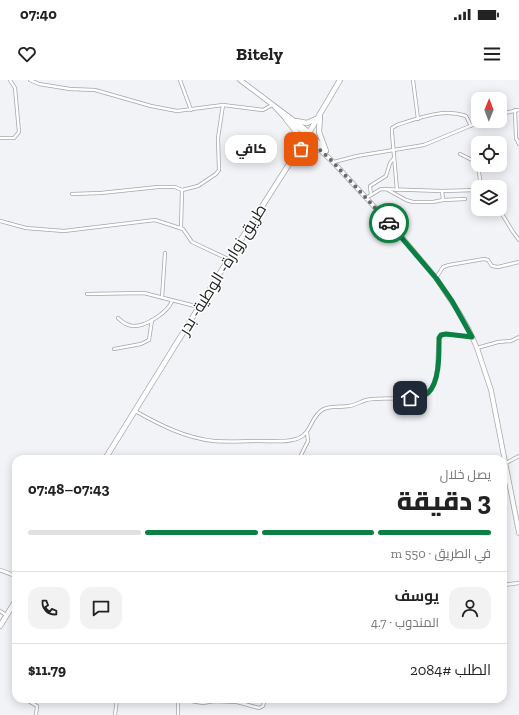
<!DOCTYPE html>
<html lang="ar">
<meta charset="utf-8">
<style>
:root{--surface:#fff;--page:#f2f2f2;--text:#222;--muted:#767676;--line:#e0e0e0;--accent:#0b8043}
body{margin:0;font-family:"Zilla Slab",Cairo,serif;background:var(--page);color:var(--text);direction:rtl;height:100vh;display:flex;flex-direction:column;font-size:15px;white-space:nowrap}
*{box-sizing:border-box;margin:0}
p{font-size:13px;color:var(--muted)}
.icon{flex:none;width:22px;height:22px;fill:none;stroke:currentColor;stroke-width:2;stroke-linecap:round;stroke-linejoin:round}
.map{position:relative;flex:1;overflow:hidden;direction:ltr}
.drawer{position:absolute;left:12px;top:375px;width:495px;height:248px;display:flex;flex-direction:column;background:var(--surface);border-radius:12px;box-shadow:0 2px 10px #0003;direction:rtl}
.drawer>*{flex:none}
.needle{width:26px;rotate:1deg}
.controls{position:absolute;left:471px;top:12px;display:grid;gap:8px}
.controls a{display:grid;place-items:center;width:36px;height:36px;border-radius:8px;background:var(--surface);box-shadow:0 2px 10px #0003;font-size:20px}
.pin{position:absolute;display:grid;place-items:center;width:34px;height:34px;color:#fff;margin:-17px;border-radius:8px;box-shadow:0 2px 6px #0006}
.courier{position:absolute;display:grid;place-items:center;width:40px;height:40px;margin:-20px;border:3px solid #0b8043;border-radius:50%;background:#fff;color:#222;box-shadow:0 1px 5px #0007}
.bubble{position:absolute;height:28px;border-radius:12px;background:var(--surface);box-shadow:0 2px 10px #0003;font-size:13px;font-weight:800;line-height:28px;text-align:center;direction:rtl}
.headline em{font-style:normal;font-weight:800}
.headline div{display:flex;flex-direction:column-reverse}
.headline{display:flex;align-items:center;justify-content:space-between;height:68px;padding:0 16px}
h1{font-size:26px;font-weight:800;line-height:30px}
.bar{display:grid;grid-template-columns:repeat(4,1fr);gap:6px 4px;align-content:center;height:48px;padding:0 16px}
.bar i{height:5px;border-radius:3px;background:var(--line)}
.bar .current{background:var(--accent)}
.bar p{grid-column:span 4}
.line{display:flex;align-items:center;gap:10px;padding:0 16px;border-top:1px solid var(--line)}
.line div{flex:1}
.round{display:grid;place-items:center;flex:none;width:42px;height:42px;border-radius:12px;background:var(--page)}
.status{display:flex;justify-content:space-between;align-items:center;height:28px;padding:0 20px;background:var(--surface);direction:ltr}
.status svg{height:11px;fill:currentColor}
header{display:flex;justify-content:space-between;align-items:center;height:52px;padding:0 16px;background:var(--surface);font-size:18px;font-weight:800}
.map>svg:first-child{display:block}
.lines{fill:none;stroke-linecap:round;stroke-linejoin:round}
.minor-casing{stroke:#a5a6a9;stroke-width:4}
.tertiary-casing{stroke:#a5a6a9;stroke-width:4.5}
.primary-casing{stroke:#a5a6a9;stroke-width:5.5}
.trunk-casing{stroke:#a5a6a9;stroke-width:6}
.minor{stroke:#fff;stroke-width:2.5}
.tertiary{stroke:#fff;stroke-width:3}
.primary{stroke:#fff;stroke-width:4}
.trunk{stroke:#fff;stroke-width:4.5}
.done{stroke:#68696b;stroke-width:4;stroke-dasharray:0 7.2}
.route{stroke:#0b8043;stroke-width:5}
.labels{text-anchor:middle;stroke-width:3;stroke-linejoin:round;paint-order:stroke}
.street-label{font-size:16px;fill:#1e1f20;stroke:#fff}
</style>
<div class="status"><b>07:40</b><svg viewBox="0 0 49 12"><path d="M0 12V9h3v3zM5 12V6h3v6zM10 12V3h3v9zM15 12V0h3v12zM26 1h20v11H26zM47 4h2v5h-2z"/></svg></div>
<header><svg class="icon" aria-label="menu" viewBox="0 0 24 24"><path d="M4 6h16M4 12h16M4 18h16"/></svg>Bitely<svg class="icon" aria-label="heart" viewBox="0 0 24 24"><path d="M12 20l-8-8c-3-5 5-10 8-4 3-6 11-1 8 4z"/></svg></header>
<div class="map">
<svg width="519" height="635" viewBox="0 0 519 635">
<rect width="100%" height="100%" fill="#f2f3f7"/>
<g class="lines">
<g class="minor-casing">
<g id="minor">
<path d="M30,0l9,4 31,5 25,1 56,16 26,5 46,-6 40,5 9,-5"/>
<path d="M180,0l11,30"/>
<path d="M413,0l5,39"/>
<path d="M515,30l1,28 3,6"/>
<path d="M500,34l19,-4"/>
<path d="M0,58h14l5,-6 -4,-44 -5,-8"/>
<path d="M460,74l14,7 4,4"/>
<path d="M334,82l23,-6 67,-11 58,-24"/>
<path d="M478,85l3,22"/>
<path d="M388,110l18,10 7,2h20l10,-2 22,-1"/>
<path d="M397,110l-5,-57v-5l5,-3c22,-7 46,-17 69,-9l5,10"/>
<path d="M442,111l1,9"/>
<path d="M72,114l29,-1 57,-6h17l7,3 16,-4 18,-12 3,-4 -1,-32 5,-33"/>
<path d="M371,115l-1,-9 16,-10 4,-13 4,-5"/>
<path d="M366,118l15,-9 61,2 36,-1"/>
<path d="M499,129l14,23 6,8"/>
<path d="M0,141l26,7 38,3 91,-11 28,9 9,13 36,17"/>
<path d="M181,148l1,-38"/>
<path d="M436,198l7,-11 6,-2 35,-6 4,1 4,6 6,1 21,-5"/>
<path d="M87,214l57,-1 55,14"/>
<path d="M162,218l3,-45"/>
<path d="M118,238c4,4 10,8 16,8 13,0 34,-14 38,-25"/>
<path d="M477,268l21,-6 13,-1 8,-4"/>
<path d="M114,269l27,-5 8,-4 3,-20"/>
<path d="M135,331c25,14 50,27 79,30 15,1 31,0 46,0 12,0 28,2 39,-3 12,-5 12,-21 23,-28 8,-5 17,-2 27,-4 6,-1 11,-4 17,-6 17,-5 49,4 62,-8 14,-13 7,-39 12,-55l3,-3h3l26,3"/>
<path d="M301,379v-4l7,-14 -1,-9"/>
<path d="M506,383l13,-7"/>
<path d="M503,505l16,-2"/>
<path d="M0,531l6,4"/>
<path d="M25,619l12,7 -1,9"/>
<path d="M179,619l24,4 11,-2 23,1 22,6 4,-2 2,-7"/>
<path d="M115,635l2,-16"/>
<path d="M178,635v-16"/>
</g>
</g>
<g class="tertiary-casing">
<path id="tertiary" d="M0,490l16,6"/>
</g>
<g class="primary-casing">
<g id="primary">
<path d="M240,0l69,52 15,17"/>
<path d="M275,27l11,12 21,15 13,16 12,11 63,68 41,49 22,33 11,19 8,18 14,42 28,143"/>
</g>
</g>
<g class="trunk-casing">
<g id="trunk">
<path d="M320,36l-1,16 7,19"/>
<path d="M286,39l11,14 2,12"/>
<path d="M296,41l11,2 9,-4"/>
<path d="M298,70l11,-5 11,5"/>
<path d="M105,379l123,-199 82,-129 30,-51"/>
<path d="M0,546l16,-26"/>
</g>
</g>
<use href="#minor" class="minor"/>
<use href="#tertiary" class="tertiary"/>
<use href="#primary" class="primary"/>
<use href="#trunk" class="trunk"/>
</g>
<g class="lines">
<path class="done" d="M301,69l5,-3 5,-1 9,5 12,11 57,62"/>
<path class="route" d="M389,143l47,55 16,23 20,36 -26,-3 -5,1 -2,3c0,15 1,44 -11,55 -5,4 -12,5 -18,5"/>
</g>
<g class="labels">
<g class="street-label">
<text transform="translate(222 189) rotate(-58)" y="6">طريق زوارة- الوطية- بدر</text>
</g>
</g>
</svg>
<div class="controls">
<a><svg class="needle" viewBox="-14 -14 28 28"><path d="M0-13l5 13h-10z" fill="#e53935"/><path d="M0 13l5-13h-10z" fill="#767676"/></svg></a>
<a><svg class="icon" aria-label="locate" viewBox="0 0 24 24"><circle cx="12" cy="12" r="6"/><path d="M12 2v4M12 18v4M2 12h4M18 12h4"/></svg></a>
<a><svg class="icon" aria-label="layers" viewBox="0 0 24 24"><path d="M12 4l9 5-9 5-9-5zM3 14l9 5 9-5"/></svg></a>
</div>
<div class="pin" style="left:301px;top:69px;background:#ea580c"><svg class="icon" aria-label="bag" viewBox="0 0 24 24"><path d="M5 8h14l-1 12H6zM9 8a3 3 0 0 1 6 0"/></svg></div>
<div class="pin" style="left:410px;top:318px;background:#1f2937"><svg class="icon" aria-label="home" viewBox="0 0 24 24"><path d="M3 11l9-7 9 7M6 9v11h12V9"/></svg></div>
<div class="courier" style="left:389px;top:143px"><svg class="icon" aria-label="car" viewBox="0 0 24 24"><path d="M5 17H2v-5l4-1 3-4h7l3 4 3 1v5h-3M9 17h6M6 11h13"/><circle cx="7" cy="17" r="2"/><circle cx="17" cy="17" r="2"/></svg></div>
<div class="bubble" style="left:225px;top:55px;width:52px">كافي</div>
<section class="drawer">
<div class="headline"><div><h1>3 دقيقة</h1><p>يصل خلال</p></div><em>07:43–07:48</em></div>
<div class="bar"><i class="current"></i><i class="current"></i><i class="current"></i><i></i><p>في الطريق · 550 m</p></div>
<div class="line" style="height:72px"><a class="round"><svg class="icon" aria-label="person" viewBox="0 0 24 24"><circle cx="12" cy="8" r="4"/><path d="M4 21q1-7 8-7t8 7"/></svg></a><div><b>يوسف</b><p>المندوب · 4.7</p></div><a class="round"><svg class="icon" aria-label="chat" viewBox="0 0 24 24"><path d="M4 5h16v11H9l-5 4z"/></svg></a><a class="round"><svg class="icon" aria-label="phone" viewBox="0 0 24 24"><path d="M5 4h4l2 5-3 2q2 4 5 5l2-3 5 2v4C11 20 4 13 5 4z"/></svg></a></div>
<div class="line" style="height:52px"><div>الطلب #2084</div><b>$11.79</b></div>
</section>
</div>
